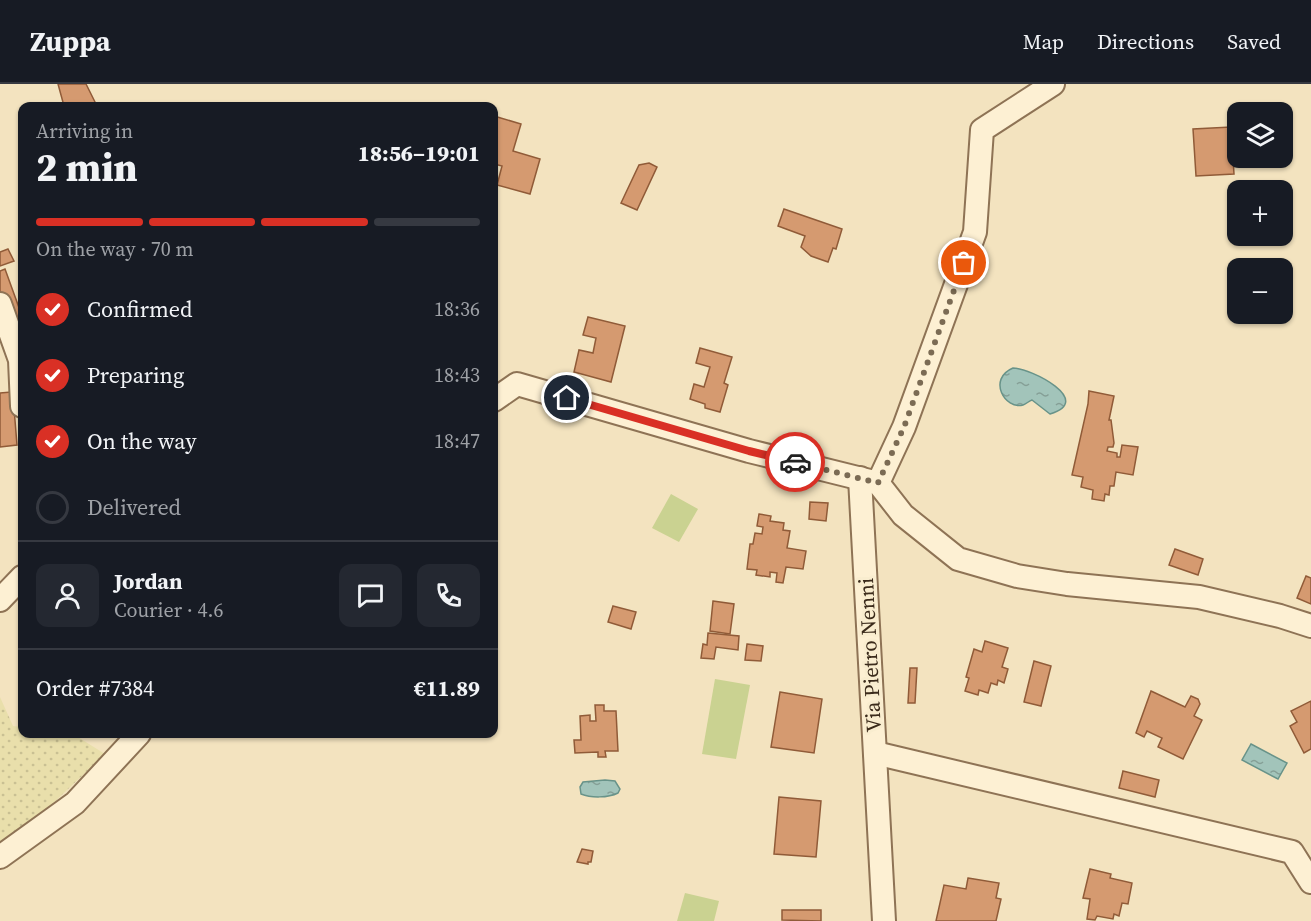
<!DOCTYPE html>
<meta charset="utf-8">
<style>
:root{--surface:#171b24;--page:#242831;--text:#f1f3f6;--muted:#9ea1a6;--line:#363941;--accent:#d93025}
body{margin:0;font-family:"Source Serif 4",serif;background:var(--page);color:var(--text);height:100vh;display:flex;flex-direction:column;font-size:22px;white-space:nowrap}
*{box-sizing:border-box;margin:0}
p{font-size:20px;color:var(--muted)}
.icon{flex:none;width:33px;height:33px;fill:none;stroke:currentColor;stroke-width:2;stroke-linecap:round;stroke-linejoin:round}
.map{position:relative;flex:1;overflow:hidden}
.sheet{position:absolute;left:18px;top:18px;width:480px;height:636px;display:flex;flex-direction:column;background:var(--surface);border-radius:12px;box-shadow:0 2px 4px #0004}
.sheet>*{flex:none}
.fabs{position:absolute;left:1227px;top:18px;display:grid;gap:12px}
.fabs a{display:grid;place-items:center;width:66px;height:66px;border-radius:12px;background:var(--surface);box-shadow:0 2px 4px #0004;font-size:30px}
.pin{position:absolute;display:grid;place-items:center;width:51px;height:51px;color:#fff;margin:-26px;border:3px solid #fff;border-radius:50%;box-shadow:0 2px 6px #0007}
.courier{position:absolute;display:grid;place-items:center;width:60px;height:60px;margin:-30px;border:4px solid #d93025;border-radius:50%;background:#fff;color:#222;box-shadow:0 2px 8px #0007}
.headline em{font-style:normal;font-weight:800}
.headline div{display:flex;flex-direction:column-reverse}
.headline{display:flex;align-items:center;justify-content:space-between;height:102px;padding:0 18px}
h1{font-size:39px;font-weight:800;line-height:45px}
.bar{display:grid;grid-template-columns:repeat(4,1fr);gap:9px 6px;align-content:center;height:72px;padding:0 18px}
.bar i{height:8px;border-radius:4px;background:var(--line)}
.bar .selected{background:var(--accent)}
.bar p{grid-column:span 4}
.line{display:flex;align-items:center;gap:15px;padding:0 18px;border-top:2px solid var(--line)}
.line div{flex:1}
.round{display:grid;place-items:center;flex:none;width:63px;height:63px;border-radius:12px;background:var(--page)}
ol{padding:0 18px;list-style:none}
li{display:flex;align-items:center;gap:18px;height:66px}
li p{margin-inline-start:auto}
li .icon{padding:6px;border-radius:50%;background:var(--accent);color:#fff;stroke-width:4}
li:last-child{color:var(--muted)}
li i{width:33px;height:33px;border:3px solid var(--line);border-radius:50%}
header{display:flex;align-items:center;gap:36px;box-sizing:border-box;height:84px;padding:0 30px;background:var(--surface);border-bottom:2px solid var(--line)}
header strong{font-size:28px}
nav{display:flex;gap:33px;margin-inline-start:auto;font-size:21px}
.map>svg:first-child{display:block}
.farmland{fill:url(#farmland-dots)}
.green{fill:#cad291}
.water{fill:url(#water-ripples);stroke:#689389;stroke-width:1.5}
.building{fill:#d59a70;stroke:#905b38;stroke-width:1.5}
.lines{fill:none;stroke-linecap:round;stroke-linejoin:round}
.minor-casing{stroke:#8e7355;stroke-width:26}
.minor{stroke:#fdf0d3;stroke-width:22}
.done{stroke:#7b6b54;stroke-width:6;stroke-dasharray:0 10.8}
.route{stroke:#d93025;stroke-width:8}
.labels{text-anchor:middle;stroke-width:6;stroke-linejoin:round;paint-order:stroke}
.street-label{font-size:21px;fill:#3b2b1b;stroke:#f9edcf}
</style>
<header>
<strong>Zuppa</strong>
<nav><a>Map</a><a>Directions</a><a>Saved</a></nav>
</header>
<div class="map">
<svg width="1311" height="837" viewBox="0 0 1311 837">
<defs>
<pattern id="farmland-dots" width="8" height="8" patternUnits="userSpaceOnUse" patternTransform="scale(1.5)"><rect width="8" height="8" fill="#e9dfab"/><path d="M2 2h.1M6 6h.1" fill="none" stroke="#c9c093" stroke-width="1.8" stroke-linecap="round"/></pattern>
<pattern id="water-ripples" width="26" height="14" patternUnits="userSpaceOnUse" patternTransform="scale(1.5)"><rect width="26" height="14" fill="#a2c4ba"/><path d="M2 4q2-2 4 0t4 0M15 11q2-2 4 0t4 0" fill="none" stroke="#859f96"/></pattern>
</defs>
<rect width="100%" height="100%" fill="#f3e3bf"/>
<path class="farmland" d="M0,613l13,29 9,1v7h51l32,20 -94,89 -11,6z"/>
<g class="green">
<path d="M671,410l27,15 -19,33 -27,-14z"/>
<path d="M715,595l35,6 -14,74 -34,-5z"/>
<path d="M685,809l34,8 -5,20h-37z"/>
</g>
<g class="water">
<path d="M1013,284c18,0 82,33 37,46l-18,-14c-3,1 -6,4 -9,5 -18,5 -36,-26 -10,-37z"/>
<path d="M1251,660l36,19 -9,16 -36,-19z"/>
<path d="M605,696l10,1 5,8 -2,4c-10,5 -27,5 -37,1l-1,-7 3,-5z"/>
</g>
<g class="building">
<path d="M58,0h28l11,22 5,-3 2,3h-40z"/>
<path d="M494,32l27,8 -8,27 27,8 -10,35 -33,-9 5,-19 -8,-2z"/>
<path d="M1231,43l3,47 -38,2 -3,-47z"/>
<path d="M649,79l8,4 -20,43 -16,-7 18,-38z"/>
<path d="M784,125l58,20 -6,20 -3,-1 -5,14 -17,-6 -10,-9 4,-11 -27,-10z"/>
<path d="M8,165l6,12 -14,5v-14z"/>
<path d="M5,185l17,47v8l-9,4 -13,-33v-24z"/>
<path d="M588,233l37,9 -14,56 -37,-10 5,-22 14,3 3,-15 -13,-3z"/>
<path d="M700,264l32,9 -8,26 4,2 -8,27 -15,-4v-4l-15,-5 4,-15 10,3 6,-20 -14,-4z"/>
<path d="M1089,307l25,5 -5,24h2l3,23 -1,4h-5l-1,4 10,2v4h3l2,-12 16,2 -5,28 -17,-3 -2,14h-4l-1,9 -4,-1 -1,7 -12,-2 1,-9 -12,-3 2,-10 -11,-2 16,-71z"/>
<path d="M11,308l3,16 3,37 -17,2v-54z"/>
<path d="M810,418l18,1 -2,18 -17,-2z"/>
<path d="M759,430l12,2 -1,5 14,2 -1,7 7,1 -3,17 19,3 -3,18 -17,-2 -3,16 -7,-1 1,-9 -7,-1v5l-14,-2 1,-5 -10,-1 3,-25h3l2,-11 7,1 1,-7 -6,-1z"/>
<path d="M1175,465l28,10 -5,16 -29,-10z"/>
<path d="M1306,492l5,2v26l-14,-6z"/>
<path d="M713,517l21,3 -4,30 -20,-3z"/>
<path d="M613,522l23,6 -5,17 -23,-7z"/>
<path d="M708,549l31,3 -1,14 -22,-3 -2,12 -13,-1 2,-14 4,1z"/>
<path d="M985,557l23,7 -6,19 6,2 -4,14 -6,-3 -1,5 -6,-2 -3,10 -9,-3 -1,5 -13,-4 4,-13 -3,-1 8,-28 8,3z"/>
<path d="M747,560l16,2 -2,15 -16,-1z"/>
<path d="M1034,577l17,5 -10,40 -17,-4z"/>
<path d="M910,584h7l-2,35h-7z"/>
<path d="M1151,607l34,16 6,-11 7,3 2,5 -6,12 8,4 -19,39 -25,-12 4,-9 -15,-7 -3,6 -8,-4z"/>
<path d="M780,608l42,7 -8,54 -43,-6z"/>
<path d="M1311,617v48l-7,4 -14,-27 7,-4 -6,-11z"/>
<path d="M595,621h9v6h12l2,40h-13l1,6h-8v-5l-23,1 -1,-13h7l-1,-24 10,-1v6h6z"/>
<path d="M1123,687l36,9 -4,17 -36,-9z"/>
<path d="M779,713l42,4 -5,56 -42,-3z"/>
<path d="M582,765l11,2 -2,11h-3v2l-11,-2z"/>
<path d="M1090,785l21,5 -1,4 22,5 -4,21 -6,-1 -3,13 -5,-2 -1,5 -16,-3 -2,4 -8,-1 3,-20 -7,-1z"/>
<path d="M968,794l31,5 -3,15 5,1 -5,22h-60l8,-36 22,4z"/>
<path d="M782,826h39v11l-39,-1z"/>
</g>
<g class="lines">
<g class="minor-casing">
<g id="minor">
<path d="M0,220l20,56 2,46"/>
<path d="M494,316l23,-16 232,67 129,32 26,-56 71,-195 7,-102 71,-46"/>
<path d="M860,394l24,443"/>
<path d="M878,399l25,32 55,44 59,17 50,8 132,13 81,19 31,10"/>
<path d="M0,516l22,-23"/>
<path d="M875,669l417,99 19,30"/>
<path d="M0,773l75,-54 64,-69"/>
</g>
</g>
<use href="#minor" class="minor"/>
</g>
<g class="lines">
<path class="done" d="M795,378l83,21 26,-56 60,-164"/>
<path class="route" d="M567,314l182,53 46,11"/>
</g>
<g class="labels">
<g class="street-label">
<text transform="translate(870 571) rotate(-93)" y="7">Via Pietro Nenni</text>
</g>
</g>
</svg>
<div class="fabs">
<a><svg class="icon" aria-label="layers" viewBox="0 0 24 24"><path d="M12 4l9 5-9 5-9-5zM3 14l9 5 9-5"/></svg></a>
<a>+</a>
<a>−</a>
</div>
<div class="pin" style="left:964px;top:179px;background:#ea580c"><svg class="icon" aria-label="bag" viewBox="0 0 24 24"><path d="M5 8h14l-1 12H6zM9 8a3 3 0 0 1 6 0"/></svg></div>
<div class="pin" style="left:567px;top:314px;background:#1f2937"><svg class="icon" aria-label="home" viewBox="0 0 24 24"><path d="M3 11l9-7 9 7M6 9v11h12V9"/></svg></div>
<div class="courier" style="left:795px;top:378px"><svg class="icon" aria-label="car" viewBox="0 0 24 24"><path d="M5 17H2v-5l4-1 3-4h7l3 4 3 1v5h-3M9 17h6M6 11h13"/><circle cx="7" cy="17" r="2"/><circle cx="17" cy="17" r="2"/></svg></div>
<section class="sheet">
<div class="headline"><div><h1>2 min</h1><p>Arriving in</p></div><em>18:56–19:01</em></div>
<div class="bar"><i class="selected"></i><i class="selected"></i><i class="selected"></i><i></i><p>On the way · 70 m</p></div>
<ol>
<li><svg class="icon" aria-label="check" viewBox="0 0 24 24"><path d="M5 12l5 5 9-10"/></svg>Confirmed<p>18:36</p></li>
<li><svg class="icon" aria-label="check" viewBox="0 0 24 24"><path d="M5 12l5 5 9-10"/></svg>Preparing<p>18:43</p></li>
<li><svg class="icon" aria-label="check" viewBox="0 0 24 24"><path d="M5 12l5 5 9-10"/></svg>On the way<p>18:47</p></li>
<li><i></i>Delivered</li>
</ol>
<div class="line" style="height:108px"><a class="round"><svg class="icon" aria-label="person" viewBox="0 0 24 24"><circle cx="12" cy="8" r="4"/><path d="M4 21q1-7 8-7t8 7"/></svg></a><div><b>Jordan</b><p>Courier · 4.6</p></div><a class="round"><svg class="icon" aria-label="chat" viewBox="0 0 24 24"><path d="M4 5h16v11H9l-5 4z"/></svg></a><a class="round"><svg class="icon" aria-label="phone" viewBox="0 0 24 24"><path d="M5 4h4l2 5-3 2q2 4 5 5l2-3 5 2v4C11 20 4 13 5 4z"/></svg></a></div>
<div class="line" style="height:78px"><div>Order #7384</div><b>€11.89</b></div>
</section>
</div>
